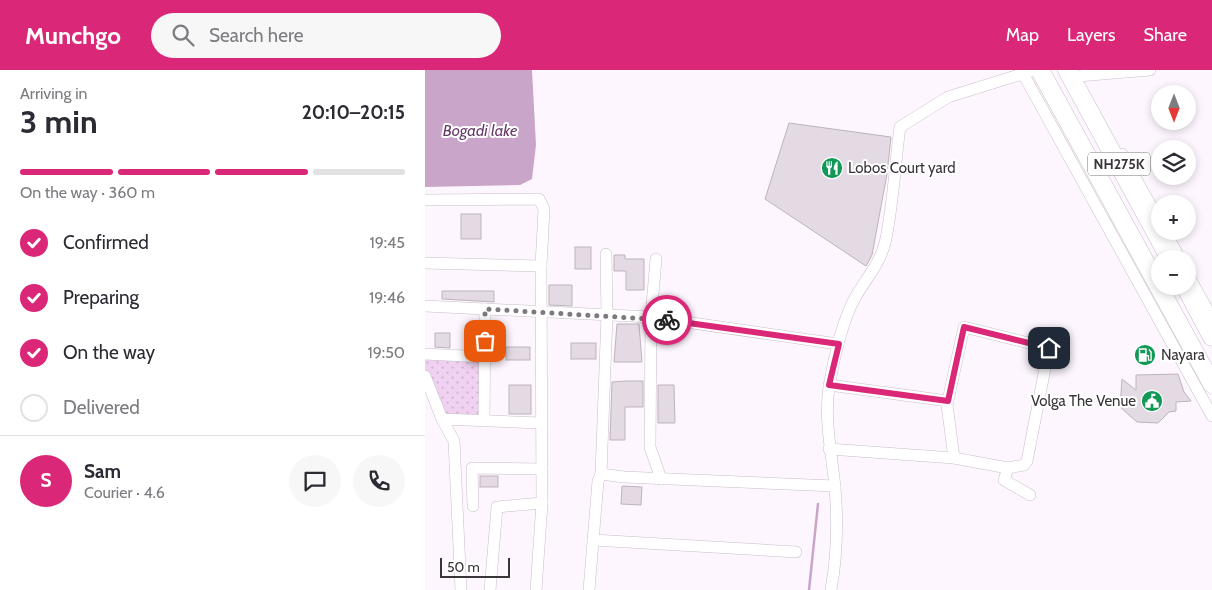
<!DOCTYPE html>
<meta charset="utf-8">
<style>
:root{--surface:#fff;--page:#f7f7f7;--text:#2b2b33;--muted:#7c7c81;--line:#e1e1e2;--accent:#db2777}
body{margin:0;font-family:Cabin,sans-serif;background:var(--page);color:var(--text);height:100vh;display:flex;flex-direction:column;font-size:19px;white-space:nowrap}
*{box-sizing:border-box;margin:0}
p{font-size:16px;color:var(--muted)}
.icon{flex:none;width:28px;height:28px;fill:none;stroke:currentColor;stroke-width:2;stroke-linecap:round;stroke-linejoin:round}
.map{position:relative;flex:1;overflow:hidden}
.drawer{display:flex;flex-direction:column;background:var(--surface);width:425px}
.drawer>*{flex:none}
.needle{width:32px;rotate:180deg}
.fabs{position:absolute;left:726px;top:15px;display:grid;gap:10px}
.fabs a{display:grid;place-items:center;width:45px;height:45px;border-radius:50%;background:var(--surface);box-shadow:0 2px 8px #0003;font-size:25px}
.scale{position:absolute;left:15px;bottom:12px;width:70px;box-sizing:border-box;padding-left:5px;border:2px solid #393539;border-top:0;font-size:14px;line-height:18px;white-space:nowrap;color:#393539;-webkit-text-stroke:4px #fff;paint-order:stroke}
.pin{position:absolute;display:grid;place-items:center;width:42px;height:42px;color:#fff;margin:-21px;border-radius:10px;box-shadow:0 2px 8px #0006}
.courier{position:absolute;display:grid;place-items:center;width:50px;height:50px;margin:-25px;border:4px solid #db2777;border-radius:50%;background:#fff;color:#222;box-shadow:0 1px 6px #0007}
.overview em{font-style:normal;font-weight:800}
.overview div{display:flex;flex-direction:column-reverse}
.overview{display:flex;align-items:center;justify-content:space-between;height:85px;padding:0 20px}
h1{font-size:32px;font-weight:800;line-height:38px}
.bar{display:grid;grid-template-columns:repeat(4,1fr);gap:8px 5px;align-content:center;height:60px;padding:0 20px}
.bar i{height:6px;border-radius:4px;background:var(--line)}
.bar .selected{background:var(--accent)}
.bar p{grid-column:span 4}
.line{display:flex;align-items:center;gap:12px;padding:0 20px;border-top:1px solid var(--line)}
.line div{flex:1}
.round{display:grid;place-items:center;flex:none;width:52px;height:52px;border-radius:26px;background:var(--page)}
ol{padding:0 20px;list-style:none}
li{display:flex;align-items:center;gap:15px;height:55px}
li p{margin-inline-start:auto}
li .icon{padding:5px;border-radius:50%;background:var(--accent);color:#fff;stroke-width:4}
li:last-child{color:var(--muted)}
li i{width:28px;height:28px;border:2px solid var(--line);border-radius:50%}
header{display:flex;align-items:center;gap:30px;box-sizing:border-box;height:70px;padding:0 25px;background:var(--accent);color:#fff}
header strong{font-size:24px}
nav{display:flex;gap:28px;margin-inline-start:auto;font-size:18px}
.search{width:350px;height:45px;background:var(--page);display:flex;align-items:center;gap:12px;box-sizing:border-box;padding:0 18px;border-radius:28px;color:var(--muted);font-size:19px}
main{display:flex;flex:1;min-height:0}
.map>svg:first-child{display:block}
.park{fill:url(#park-dots)}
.water{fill:#c9a5ca}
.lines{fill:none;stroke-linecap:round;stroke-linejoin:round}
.stream{stroke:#c9a5ca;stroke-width:2.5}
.building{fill:#e4dae4;stroke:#bdb3bd}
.minor-casing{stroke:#c8bec8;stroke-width:12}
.highway-casing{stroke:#c8bec8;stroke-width:19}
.minor{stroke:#fff;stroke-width:11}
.highway{stroke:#fff;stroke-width:18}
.done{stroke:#7e797e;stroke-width:5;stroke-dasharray:0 9}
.route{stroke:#db2777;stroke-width:6}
.labels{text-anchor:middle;stroke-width:4;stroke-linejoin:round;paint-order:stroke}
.shield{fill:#fff;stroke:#747274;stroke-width:1}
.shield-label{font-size:14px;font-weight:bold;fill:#393539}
.poi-label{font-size:15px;fill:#393539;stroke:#fff;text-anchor:start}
.water-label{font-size:16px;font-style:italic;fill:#663969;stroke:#fff}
</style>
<header>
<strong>Munchgo</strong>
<div class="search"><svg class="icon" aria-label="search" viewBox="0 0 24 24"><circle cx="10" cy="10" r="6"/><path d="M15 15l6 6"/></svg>Search here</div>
<nav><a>Map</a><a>Layers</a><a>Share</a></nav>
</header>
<main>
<section class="drawer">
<div class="overview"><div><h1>3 min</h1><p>Arriving in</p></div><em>20:10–20:15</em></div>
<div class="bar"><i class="selected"></i><i class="selected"></i><i class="selected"></i><i></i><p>On the way · 360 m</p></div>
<ol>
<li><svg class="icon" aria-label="check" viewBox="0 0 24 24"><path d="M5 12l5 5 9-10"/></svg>Confirmed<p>19:45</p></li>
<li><svg class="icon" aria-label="check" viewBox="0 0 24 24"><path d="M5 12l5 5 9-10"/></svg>Preparing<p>19:46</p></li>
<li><svg class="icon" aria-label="check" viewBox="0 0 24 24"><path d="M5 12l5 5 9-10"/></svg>On the way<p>19:50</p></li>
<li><i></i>Delivered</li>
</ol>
<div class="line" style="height:90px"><b class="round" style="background:var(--accent);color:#fff">S</b><div><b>Sam</b><p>Courier · 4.6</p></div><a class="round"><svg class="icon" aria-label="chat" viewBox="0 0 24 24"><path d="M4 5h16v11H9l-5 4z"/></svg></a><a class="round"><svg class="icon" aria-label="phone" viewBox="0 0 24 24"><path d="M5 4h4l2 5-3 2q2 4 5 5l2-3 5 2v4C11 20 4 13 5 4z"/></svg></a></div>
</section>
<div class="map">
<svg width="787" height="520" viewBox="0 0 787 520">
<defs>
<pattern id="park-dots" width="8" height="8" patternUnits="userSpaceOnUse" patternTransform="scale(1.25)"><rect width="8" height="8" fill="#f1d1f2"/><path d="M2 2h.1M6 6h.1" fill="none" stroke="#cfb4d0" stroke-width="1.8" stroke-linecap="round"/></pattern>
</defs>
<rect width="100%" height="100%" fill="#fef6fe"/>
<path class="park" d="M0,288l56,2 1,56 -39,-1 -18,-45z"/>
<path class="water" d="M0,0h107l4,75 -4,34 -12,6 -95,2z"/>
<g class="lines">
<path class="stream" d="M384,520l9,-86"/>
</g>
<g class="building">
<path d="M364,53l102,14 -4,37 -15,81 -6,11 -101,-67z"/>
<rect x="36" y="144" width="20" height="25"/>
<rect x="150" y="177" width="16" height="22"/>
<path d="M189,185h11v4h19v31h-18v-19h-12z"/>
<path d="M124,215h23v21l-23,-1z"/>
<path d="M17,221h52v11l-52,-3z"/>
<path d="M192,254h22l3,38h-28z"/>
<path d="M10,263h15v15l-15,-1z"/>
<rect x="146" y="273" width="25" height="16"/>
<rect x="81" y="277" width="24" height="13"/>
<path d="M753,304l6,18 7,9 -15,1v9l-7,1 -11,11 -21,-1 -17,-15 2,-28 14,11v-15z"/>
<path d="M200,311h18v26h-18v33h-15l2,-58z"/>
<rect x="84" y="315" width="22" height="29"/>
<path d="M233,315h16l1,38h-17z"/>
<rect x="55" y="406" width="18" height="11"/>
<path d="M197,416l20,1 -1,18 -20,-1z"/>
</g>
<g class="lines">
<g class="minor-casing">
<g id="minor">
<path d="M596,0l191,346"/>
<path d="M653,6l72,-6"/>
<path d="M697,84l38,68"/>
<path d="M0,130l114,-1 5,10 -3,57 1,237 -6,87"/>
<path d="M740,161l15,28"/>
<path d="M181,184l1,61 -6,159 23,3 211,9"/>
<path d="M231,189l-5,58 -1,130 11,32"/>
<path d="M0,193l116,3"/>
<path d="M762,203l25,45"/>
<path d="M0,236l226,11 187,27"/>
<path d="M0,284l60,3"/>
<path d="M0,306l17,43 99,4"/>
<path d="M404,315l119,16"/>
<path d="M17,349l12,22 7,149"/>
<path d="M59,351l1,-112"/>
<path d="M404,379l125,9 54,10 -4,12 26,15"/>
<path d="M529,388l-7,-53 17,-78 85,21 -22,113 -3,4 -16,3"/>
<path d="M48,436l-1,-38 70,1"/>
<path d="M168,470l203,12"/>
<path d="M65,520l7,-83 45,-4"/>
<path d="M164,520l9,-109 3,-7"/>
<path d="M406,520c6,-34 7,-68 4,-102 -3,-34 -11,-67 -6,-101 4,-26 14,-69 27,-91 10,-17 24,-33 29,-53 8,-35 10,-80 15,-116l48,-30 87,-27"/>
</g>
</g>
<g class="highway-casing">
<g id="highway">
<path d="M615,0l172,314"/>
<path d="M642,0l103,189"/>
<path d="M760,216l27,51"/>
</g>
</g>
<use href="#minor" class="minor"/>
<use href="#highway" class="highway"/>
</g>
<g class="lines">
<path class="done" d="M60,271v-32l182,11"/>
<path class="route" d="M242,250l172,24 -10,41 119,16 16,-74 85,21"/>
</g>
<defs>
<g id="restaurant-disc" transform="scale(1.125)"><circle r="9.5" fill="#129857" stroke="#fff"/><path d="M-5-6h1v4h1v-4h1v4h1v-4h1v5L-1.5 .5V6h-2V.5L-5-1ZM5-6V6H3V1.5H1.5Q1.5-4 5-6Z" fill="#fff"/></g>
<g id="fuel-disc" transform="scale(1.125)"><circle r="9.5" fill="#129857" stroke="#fff"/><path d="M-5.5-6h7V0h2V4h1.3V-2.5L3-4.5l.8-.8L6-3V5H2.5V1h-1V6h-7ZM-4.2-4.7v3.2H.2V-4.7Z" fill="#fff"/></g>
<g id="civic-disc" transform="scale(1.125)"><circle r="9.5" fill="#129857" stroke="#fff"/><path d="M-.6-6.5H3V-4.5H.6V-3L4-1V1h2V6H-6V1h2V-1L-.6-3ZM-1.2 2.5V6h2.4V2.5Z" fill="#fff"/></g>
</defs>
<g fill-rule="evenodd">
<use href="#restaurant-disc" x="407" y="98"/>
<use href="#fuel-disc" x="720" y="285"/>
<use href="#civic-disc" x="727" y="331"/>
</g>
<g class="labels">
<rect class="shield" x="663" y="82.5" width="62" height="23" rx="4"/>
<g class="shield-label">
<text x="694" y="99">NH275K</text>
</g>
<g class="poi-label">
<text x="423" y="103">Lobos Court yard</text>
<text x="736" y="290">Nayara</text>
<text x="711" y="336" text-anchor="end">Volga The Venue</text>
</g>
<g class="water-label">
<text x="55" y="66">Bogadi lake</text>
</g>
</g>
</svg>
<div class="fabs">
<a><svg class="needle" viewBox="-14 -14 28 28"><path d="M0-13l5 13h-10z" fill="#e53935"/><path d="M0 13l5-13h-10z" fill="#7c7c81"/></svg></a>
<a><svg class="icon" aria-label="layers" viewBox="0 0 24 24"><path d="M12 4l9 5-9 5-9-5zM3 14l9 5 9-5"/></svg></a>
<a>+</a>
<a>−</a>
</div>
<div class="scale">50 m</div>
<div class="pin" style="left:60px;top:271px;background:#ea580c"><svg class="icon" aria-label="bag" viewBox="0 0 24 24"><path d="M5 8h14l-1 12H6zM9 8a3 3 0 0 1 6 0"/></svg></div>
<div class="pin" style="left:624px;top:278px;background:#1f2937"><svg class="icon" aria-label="home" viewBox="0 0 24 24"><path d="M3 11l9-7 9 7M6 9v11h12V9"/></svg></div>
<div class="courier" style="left:242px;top:250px"><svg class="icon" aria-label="bike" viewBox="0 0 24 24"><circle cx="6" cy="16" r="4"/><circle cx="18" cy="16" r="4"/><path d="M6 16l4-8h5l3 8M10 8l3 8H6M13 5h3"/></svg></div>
</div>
</main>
